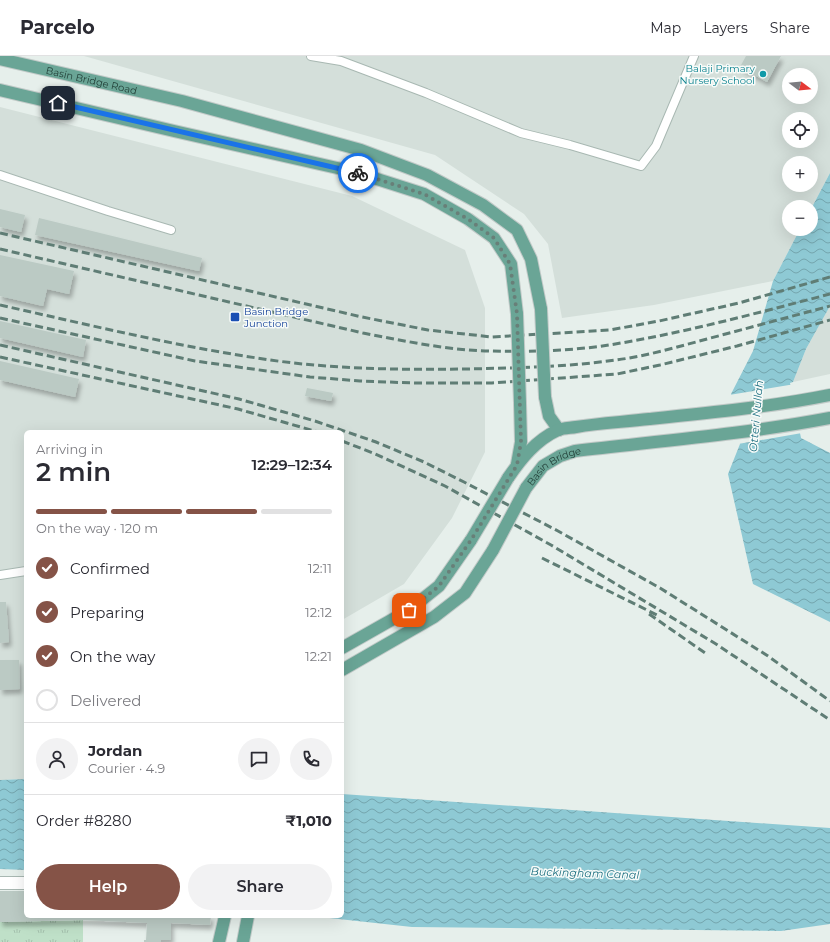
<!DOCTYPE html>
<meta charset="utf-8">
<style>
:root{--surface:#fff;--page:#f2f2f3;--text:#2b2b33;--muted:#7c7c81;--line:#e1e1e2;--accent:#855347}
body{margin:0;font-family:Montserrat,sans-serif;background:var(--page);color:var(--text);height:100vh;display:flex;flex-direction:column;font-size:15px;white-space:nowrap}
*{box-sizing:border-box;margin:0}
p{font-size:13px;color:var(--muted)}
.icon{flex:none;width:22px;height:22px;fill:none;stroke:currentColor;stroke-width:2;stroke-linecap:round;stroke-linejoin:round}
.map{position:relative;flex:1;overflow:hidden}
.panel{position:absolute;left:24px;top:374px;width:320px;height:488px;display:flex;flex-direction:column;background:var(--surface);border-radius:6px;box-shadow:0 4px 16px #0002}
.panel>*{flex:none}
.needle{width:26px;rotate:106deg}
.tools{position:absolute;left:782px;top:12px;display:grid;gap:8px}
.tools a{display:grid;place-items:center;width:36px;height:36px;border-radius:50%;background:var(--surface);box-shadow:0 4px 16px #0002;font-size:20px}
.pin{position:absolute;display:grid;place-items:center;width:34px;height:34px;color:#fff;margin:-17px;border-radius:8px;box-shadow:0 2px 6px #0006}
.courier{position:absolute;display:grid;place-items:center;width:40px;height:40px;margin:-20px;border:3px solid #1a73e8;border-radius:50%;background:#fff;color:#222;box-shadow:0 1px 5px #0007}
.headline em{font-style:normal;font-weight:600}
.headline div{display:flex;flex-direction:column-reverse}
.headline{display:flex;align-items:center;justify-content:space-between;height:68px;padding:0 12px}
h1{font-size:26px;font-weight:600;line-height:30px}
.bar{display:grid;grid-template-columns:repeat(4,1fr);gap:6px 4px;align-content:center;height:48px;padding:0 12px}
.bar i{height:5px;border-radius:3px;background:var(--line)}
.bar .active{background:var(--accent)}
.bar p{grid-column:span 4}
.line{display:flex;align-items:center;gap:10px;padding:0 12px;border-top:1px solid var(--line)}
.line div{flex:1}
.round{display:grid;place-items:center;flex:none;width:42px;height:42px;border-radius:21px;background:var(--page)}
ol{padding:0 12px;list-style:none}
li{display:flex;align-items:center;gap:12px;height:44px}
li p{margin-inline-start:auto}
li .icon{padding:4px;border-radius:50%;background:var(--accent);color:#fff;stroke-width:4}
li:last-child{color:var(--muted)}
li i{width:22px;height:22px;border:2px solid var(--line);border-radius:50%}
.button{display:flex;gap:8px;margin-top:auto;padding:8px 12px}
.button a{flex:1;height:46px;border-radius:24px;background:var(--accent);color:#fff;font-size:16px;font-weight:600;line-height:46px;text-align:center}
.button a+a{background:var(--page);color:var(--text)}
header{display:flex;align-items:center;gap:24px;box-sizing:border-box;height:56px;padding:0 20px;background:var(--surface);border-bottom:1px solid var(--line)}
header strong{font-size:19px}
nav{display:flex;gap:22px;margin-inline-start:auto;font-size:14px}
.map>svg:first-child{display:block}
.built{fill:#d4dfda;fill-rule:evenodd}
.park{fill:url(#park-tufts)}
.water{fill:url(#water-waves)}
.pier{fill:#e6efeb}
.building{fill:#bbcac4;filter:url(#shadow)}
.lines{fill:none;stroke-linecap:round;stroke-linejoin:round}
.lane-casing{stroke:#a8b8b2;stroke-width:10}
.street-casing{stroke:#a8b8b2;stroke-width:14}
.primary-casing{stroke:#c2cac8;stroke-width:14}
.lane{stroke:#fff;stroke-width:8}
.street{stroke:#fff;stroke-width:12}
.primary{stroke:#6aa596;stroke-width:12}
.rail{stroke:#5f7d75;stroke-width:3;stroke-dasharray:8 4;stroke-linecap:butt}
.primary-bridge-casing{stroke:#c2cac8;stroke-width:14;stroke-linecap:butt}
.primary-bridge{stroke:#6aa596;stroke-width:12}
.done{stroke:#687f78;stroke-width:4;stroke-dasharray:0 7.2}
.route{stroke:#1a73e8;stroke-width:5}
.culture-dot{fill:#0f9aa8;stroke:#f7fbf9;stroke-width:1.5}
.transit-dot{fill:#1a4fb4;stroke:#f7fbf9;stroke-width:1.5}
.labels{text-anchor:middle;stroke-width:3;stroke-linejoin:round;paint-order:stroke}
.culture-label{font-size:10px;fill:#0d838f;stroke:#f7fbf9;text-anchor:end}
.street-label{font-size:10px;fill:#24423a;stroke:#f7fbf9}
.transit-label{font-size:10px;fill:#164399;stroke:#f7fbf9;text-anchor:start}
.water-label{font-size:11px;font-style:italic;fill:#1c6f80;stroke:#f7fbf9}
</style>
<header>
<strong>Parcelo</strong>
<nav><a>Map</a><a>Layers</a><a>Share</a></nav>
</header>
<div class="map">
<svg width="830" height="886" viewBox="0 0 830 886">
<defs>
<pattern id="park-tufts" width="24" height="20" patternUnits="userSpaceOnUse"><rect width="24" height="20" fill="#bfe0c8"/><path d="M3 7l-1-3M5 7V3M7 7l1-3M15 17l-1-3M17 17v-4M19 17l1-3" fill="none" stroke="#a4c1ad"/></pattern>
<pattern id="water-waves" width="16" height="10" patternUnits="userSpaceOnUse"><rect width="16" height="10" fill="#8ec9d4"/><path d="M0 5q4-4 8 0t8 0" fill="none" stroke="#74a5ad"/></pattern>
<filter id="shadow"><feDropShadow dx="2.5" dy="4.5" stdDeviation="2" flood-color="#0004"/></filter>
</defs>
<rect width="100%" height="100%" fill="#e6efeb"/>
<g class="built">
<path d="M84,0h746v117l-19,36v-2h-22v22h11l-27,52 -119,24 -92,13 -14,-74 -24,-30 -89,-59zM789,19h22v22h-22zM789,63h22v22h-22zM789,107h22v22h-22z"/>
<path d="M0,51l352,89 113,54 20,58v144l-33,66 -48,66 -62,36v-188h-316v347l-26,1z"/>
<path d="M830,250v68l-37,8 13,-33z"/>
</g>
<path class="park" d="M83,864v22h-83v-20z"/>
<g class="water">
<path d="M830,117v133l-24,43 -13,33 -3,1 11,55 29,15v169l-77,-38 -25,-110 12,-30 -9,-50 22,-43 20,-70 27,-52h11v-20z"/>
<path d="M26,723v91l-26,-1v-89z"/>
<path d="M342,738l488,34v96l-49,7 -369,-4 -101,-11h31z"/>
</g>
<path class="pier" d="M793,328l9,49 -64,11 -9,-49 66,-11z"/>
<g class="building">
<path d="M746,0h35l-14,26 -27,-15z"/>
<path d="M0,153l25,6 -4,17 -21,-5z"/>
<path d="M39,162l163,40 -3,13 -164,-36z"/>
<path d="M0,199l74,16 -5,23 -22,-5 -4,17 -43,-10z"/>
<path d="M0,265l86,19 -3,17 -83,-19z"/>
<path d="M0,305l79,18 -4,18 -75,-17z"/>
<path d="M307,332l26,5 -2,8 -26,-5z"/>
<path d="M0,546h6l3,40 -9,1z"/>
<path d="M0,604h19l1,29 -20,1z"/>
<path d="M0,835h26v25h185l-1,9 -39,-2v17h-10v2h-17v-2h2l1,-17 -64,-3 -83,2z"/>
</g>
<g class="lines">
<g class="lane-casing">
<g id="lane">
<path d="M311,0l30,5 85,32 95,40 49,12 71,21 15,-20 38,-90"/>
<path d="M0,119l108,36 63,19"/>
<path d="M0,519l26,-4"/>
</g>
</g>
<g class="street-casing">
<path id="street" d="M0,827h26"/>
</g>
<g class="primary-casing">
<g id="primary">
<path id="s1" d="M0,3l182,42 179,49 66,25 56,30 34,25 14,29 10,50"/>
<path d="M0,34l174,41 181,41 69,22 44,25 26,19 17,26 6,50"/>
<path d="M545,341l4,19 10,14"/>
<path d="M517,408l4,-22 -1,-39"/>
<path d="M508,422c13,-19 28,-38 50,-48 5,-2 12,-2 18,-3 24,-4 48,-5 73,-8 60,-6 121,-12 181,-24"/>
<path id="s2" d="M526,432l17,-22 17,-10 15,-5c85,-10 171,-17 255,-33"/>
<path d="M342,592l67,-38 30,-24 32,-46"/>
<path d="M342,614l92,-53 31,-24 28,-43"/>
<path d="M219,886l6,-26"/>
<path d="M243,886l5,-26"/>
</g>
</g>
<use href="#lane" class="lane"/>
<use href="#street" class="street"/>
<use href="#primary" class="primary"/>
<g class="rail">
<path d="M0,177l362,84 66,13 64,7 118,-7 49,-9 80,-18 91,-26"/>
<path d="M0,193l363,84c42,8 83,17 126,18 39,1 81,0 120,-6 75,-12 148,-32 221,-51"/>
<path d="M0,249c85,19 171,40 257,53 68,11 138,12 207,11 51,-1 102,-2 152,-9 31,-4 61,-13 91,-21 41,-11 82,-22 123,-33"/>
<path d="M0,262l195,43 115,16 50,4 55,2h77l125,-9 43,-9 77,-19 93,-26"/>
<path d="M0,289l239,54 76,22 61,21 48,20 40,20 94,49 102,57 108,68 62,45"/>
<path d="M0,301l238,52 80,23"/>
<path d="M342,385l31,12 72,33 106,59 165,99 114,76"/>
<path d="M542,502l115,57"/>
<path d="M649,558l59,41"/>
</g>
<g class="primary-bridge-casing">
<g id="primary-bridge">
<path d="M541,253l4,88"/>
<path d="M517,258l3,89"/>
<path d="M471,484l37,-62"/>
<path d="M493,494l33,-62"/>
</g>
</g>
<use href="#primary-bridge" class="primary-bridge"/>
</g>
<g class="lines">
<path class="done" d="M358,117l66,21 44,25 26,19 16,26 7,50 4,128 -4,23 -46,75 -32,46 -30,24"/>
<path class="route" d="M58,47l300,70"/>
</g>
<circle class="culture-dot" cx="763" cy="18" r="4"/>
<rect class="transit-dot" x="230" y="256" width="10" height="10" rx="2"/>
<g class="labels">
<g class="culture-label">
<text x="755" y="16">Balaji Primary<tspan x="755" dy="12">Nursery School</tspan></text>
</g>
<g class="street-label">
<text dy="4" stroke="none"><textPath href="#s1" startOffset="94">Basin Bridge Road</textPath></text>
<text dy="4" stroke="none"><textPath href="#s2" startOffset="37">Basin Bridge</textPath></text>
</g>
<g class="transit-label">
<text x="244" y="259">Basin Bridge<tspan x="244" dy="12">Junction</tspan></text>
</g>
<g class="water-label">
<text transform="translate(756 360) rotate(-85)" y="4">Otteri Nullah</text>
<text transform="translate(585 817) rotate(2)" y="4">Buckingham Canal</text>
</g>
</g>
</svg>
<div class="tools">
<a><svg class="needle" viewBox="-14 -14 28 28"><path d="M0-13l5 13h-10z" fill="#e53935"/><path d="M0 13l5-13h-10z" fill="#7c7c81"/></svg></a>
<a><svg class="icon" aria-label="locate" viewBox="0 0 24 24"><circle cx="12" cy="12" r="6"/><path d="M12 2v4M12 18v4M2 12h4M18 12h4"/></svg></a>
<a>+</a>
<a>−</a>
</div>
<div class="pin" style="left:409px;top:554px;background:#ea580c"><svg class="icon" aria-label="bag" viewBox="0 0 24 24"><path d="M5 8h14l-1 12H6zM9 8a3 3 0 0 1 6 0"/></svg></div>
<div class="pin" style="left:58px;top:47px;background:#1f2937"><svg class="icon" aria-label="home" viewBox="0 0 24 24"><path d="M3 11l9-7 9 7M6 9v11h12V9"/></svg></div>
<div class="courier" style="left:358px;top:117px"><svg class="icon" aria-label="bike" viewBox="0 0 24 24"><circle cx="6" cy="16" r="4"/><circle cx="18" cy="16" r="4"/><path d="M6 16l4-8h5l3 8M10 8l3 8H6M13 5h3"/></svg></div>
<section class="panel">
<div class="headline"><div><h1>2 min</h1><p>Arriving in</p></div><em>12:29–12:34</em></div>
<div class="bar"><i class="active"></i><i class="active"></i><i class="active"></i><i></i><p>On the way · 120 m</p></div>
<ol>
<li><svg class="icon" aria-label="check" viewBox="0 0 24 24"><path d="M5 12l5 5 9-10"/></svg>Confirmed<p>12:11</p></li>
<li><svg class="icon" aria-label="check" viewBox="0 0 24 24"><path d="M5 12l5 5 9-10"/></svg>Preparing<p>12:12</p></li>
<li><svg class="icon" aria-label="check" viewBox="0 0 24 24"><path d="M5 12l5 5 9-10"/></svg>On the way<p>12:21</p></li>
<li><i></i>Delivered</li>
</ol>
<div class="line" style="height:72px"><a class="round"><svg class="icon" aria-label="person" viewBox="0 0 24 24"><circle cx="12" cy="8" r="4"/><path d="M4 21q1-7 8-7t8 7"/></svg></a><div><b>Jordan</b><p>Courier · 4.9</p></div><a class="round"><svg class="icon" aria-label="chat" viewBox="0 0 24 24"><path d="M4 5h16v11H9l-5 4z"/></svg></a><a class="round"><svg class="icon" aria-label="phone" viewBox="0 0 24 24"><path d="M5 4h4l2 5-3 2q2 4 5 5l2-3 5 2v4C11 20 4 13 5 4z"/></svg></a></div>
<div class="line" style="height:52px"><div>Order #8280</div><b>₹1,010</b></div>
<div class="button"><a>Help</a><a>Share</a></div>
</section>
</div>
